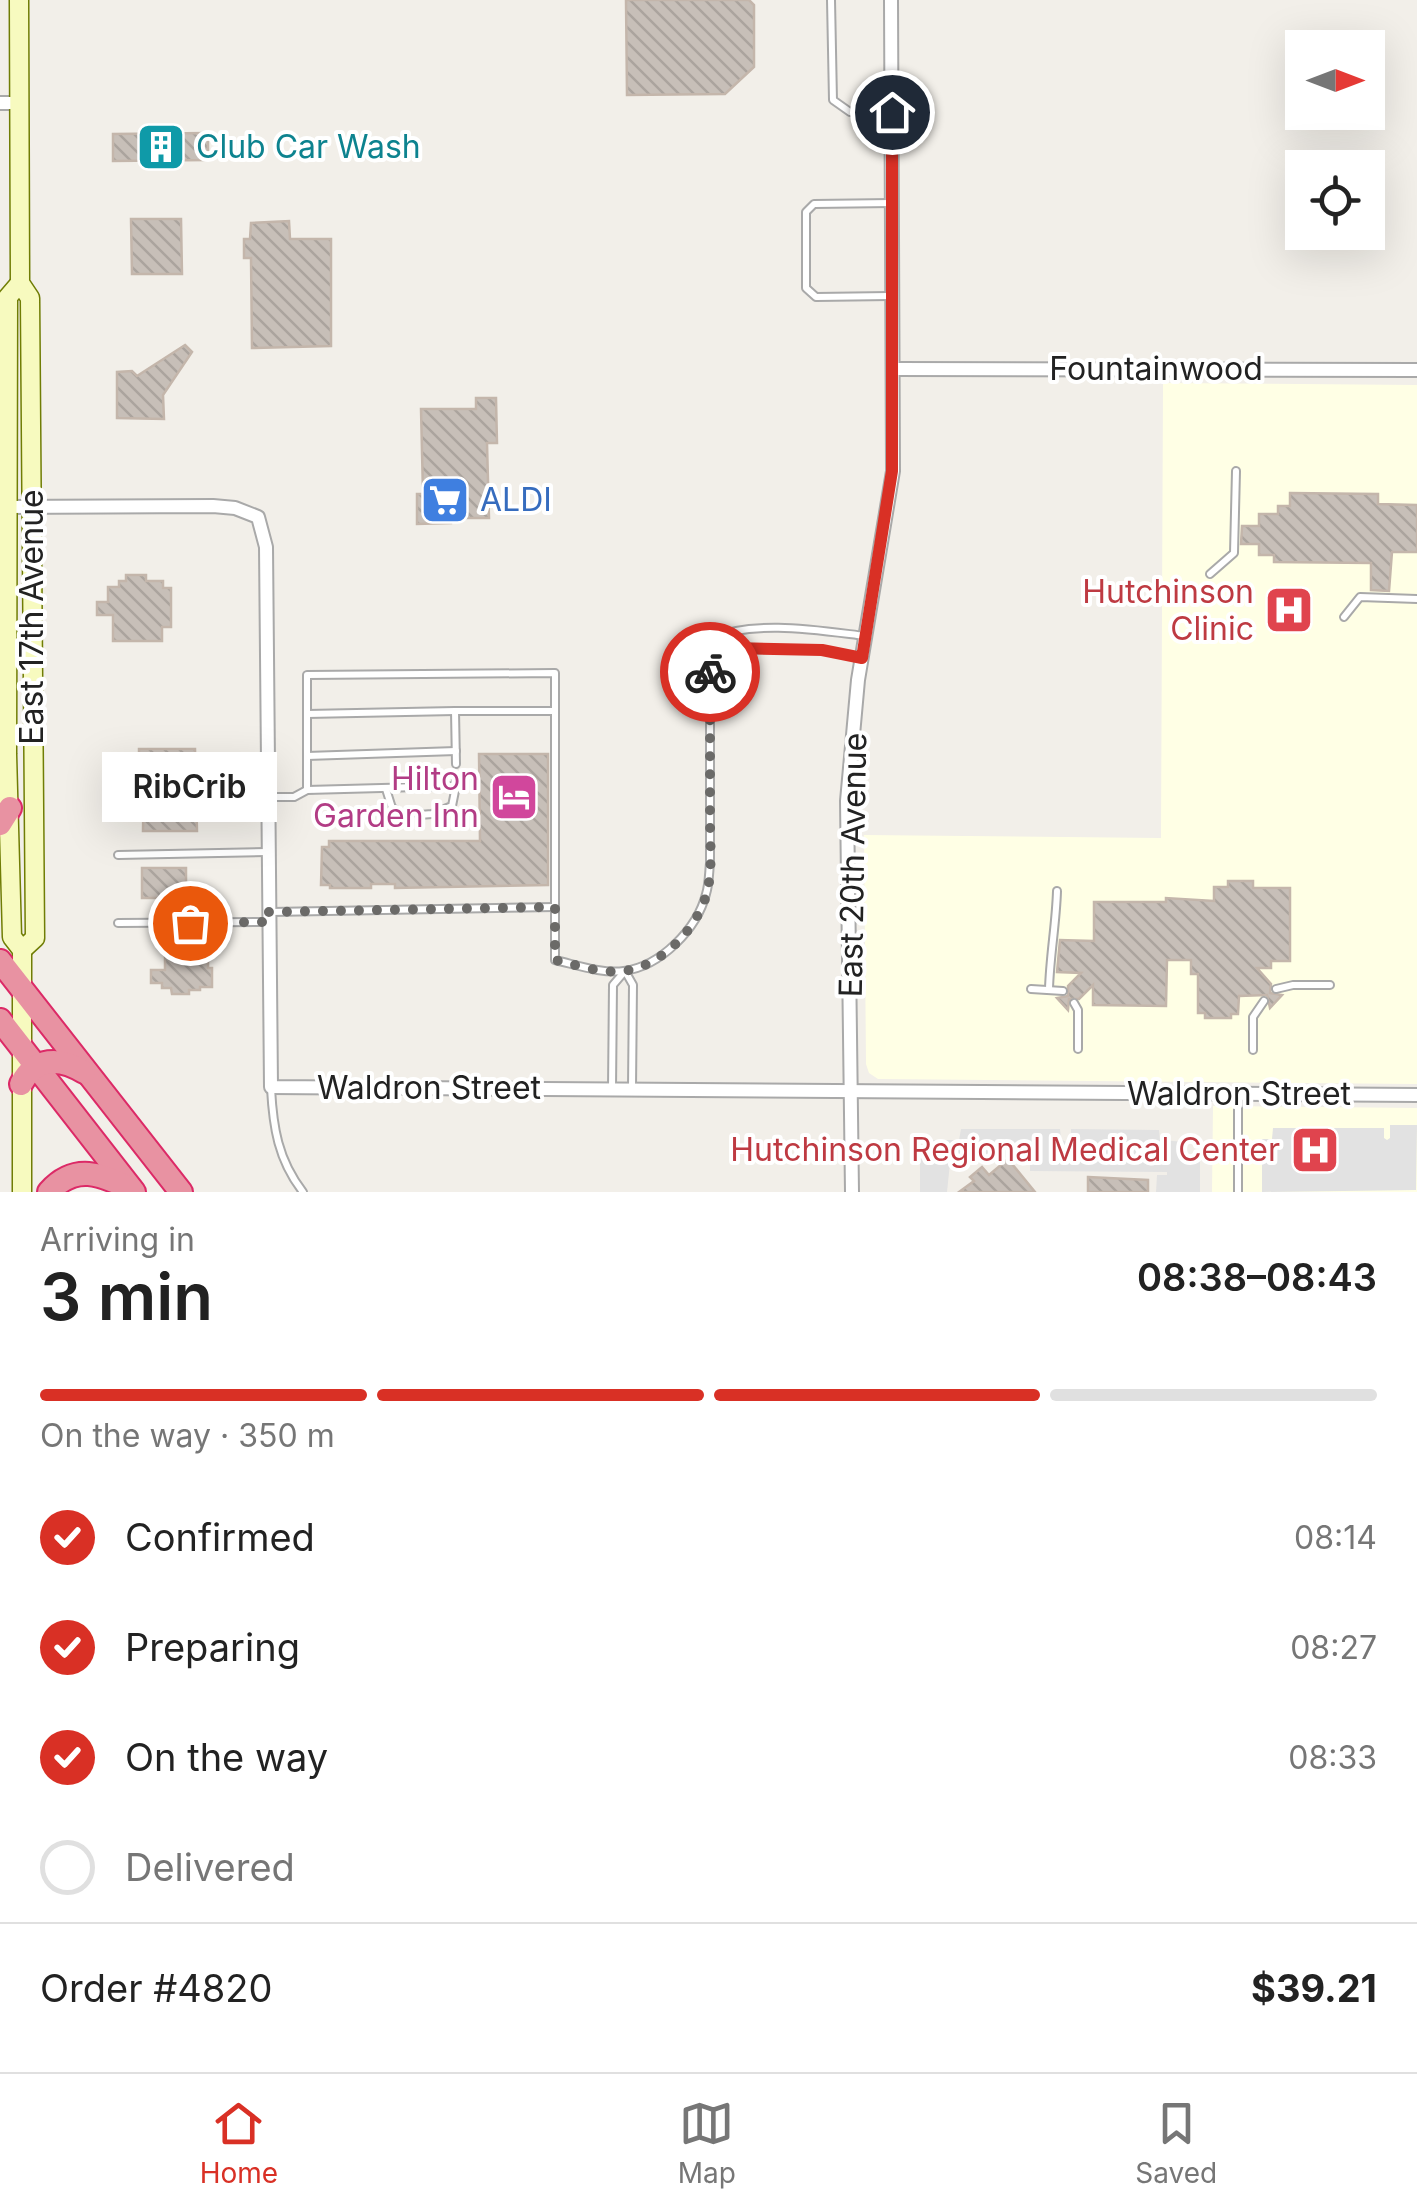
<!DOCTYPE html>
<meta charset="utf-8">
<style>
:root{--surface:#fff;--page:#f6f6f6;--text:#222;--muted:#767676;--line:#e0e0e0;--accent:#d93025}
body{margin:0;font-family:Inter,sans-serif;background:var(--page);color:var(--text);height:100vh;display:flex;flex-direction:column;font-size:38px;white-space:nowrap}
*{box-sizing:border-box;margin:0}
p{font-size:32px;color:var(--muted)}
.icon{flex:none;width:55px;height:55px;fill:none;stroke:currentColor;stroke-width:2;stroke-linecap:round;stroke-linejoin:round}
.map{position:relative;height:1192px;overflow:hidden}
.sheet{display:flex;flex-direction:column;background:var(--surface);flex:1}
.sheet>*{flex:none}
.needle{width:65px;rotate:90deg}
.fabs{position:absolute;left:1285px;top:30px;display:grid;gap:20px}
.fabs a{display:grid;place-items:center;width:100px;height:100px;border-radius:0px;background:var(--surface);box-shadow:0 10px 40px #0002;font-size:50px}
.pin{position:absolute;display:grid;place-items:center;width:85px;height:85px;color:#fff;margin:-42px;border:5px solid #fff;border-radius:50%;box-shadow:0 2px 10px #0007}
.courier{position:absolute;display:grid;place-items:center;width:100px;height:100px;margin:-50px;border:8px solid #d93025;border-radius:50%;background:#fff;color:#222;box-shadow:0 2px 12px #0007}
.bubble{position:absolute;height:70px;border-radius:0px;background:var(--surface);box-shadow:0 10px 40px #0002;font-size:32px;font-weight:600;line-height:70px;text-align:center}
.headline em{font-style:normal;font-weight:600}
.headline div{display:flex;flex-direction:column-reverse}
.headline{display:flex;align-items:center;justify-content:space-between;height:170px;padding:0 40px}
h1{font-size:65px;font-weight:600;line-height:75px}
.bar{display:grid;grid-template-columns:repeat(4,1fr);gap:15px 10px;align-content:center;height:120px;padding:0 40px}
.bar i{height:12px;border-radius:8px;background:var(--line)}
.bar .current{background:var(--accent)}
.bar p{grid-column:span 4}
.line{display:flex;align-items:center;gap:25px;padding:0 40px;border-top:2px solid var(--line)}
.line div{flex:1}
ol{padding:0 40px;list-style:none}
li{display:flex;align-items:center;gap:30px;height:110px}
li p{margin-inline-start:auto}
li .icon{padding:10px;border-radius:50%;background:var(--accent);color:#fff;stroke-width:4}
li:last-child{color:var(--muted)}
li i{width:55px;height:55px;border:5px solid var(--line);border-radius:50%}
.menu{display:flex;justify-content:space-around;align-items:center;height:140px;border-top:2px solid var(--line);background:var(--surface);font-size:28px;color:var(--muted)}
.menu a{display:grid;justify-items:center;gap:5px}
.menu .current{color:var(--accent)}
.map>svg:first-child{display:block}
.education{fill:#ffffe5}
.parking{fill:#e2e2e2}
.building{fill:url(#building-back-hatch);stroke:#c4b6ab;stroke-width:2.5}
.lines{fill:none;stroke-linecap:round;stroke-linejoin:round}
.lane-casing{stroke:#a9a9a9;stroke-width:10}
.street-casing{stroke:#a9a9a9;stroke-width:16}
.secondary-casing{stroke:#707d05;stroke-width:21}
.highway-casing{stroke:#dc2a67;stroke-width:26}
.lane{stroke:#fff;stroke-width:6}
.street{stroke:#fff;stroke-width:12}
.secondary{stroke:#f7fabf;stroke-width:18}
.highway{stroke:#e892a2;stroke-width:22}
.done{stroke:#6b6a68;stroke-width:10;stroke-dasharray:0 18}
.route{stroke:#d93025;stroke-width:12}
.labels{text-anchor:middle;stroke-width:8;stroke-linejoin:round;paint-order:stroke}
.culture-label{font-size:32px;fill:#0d838f;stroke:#fff;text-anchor:start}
.street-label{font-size:32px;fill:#222;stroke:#fff}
.shop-label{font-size:32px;fill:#366cbe;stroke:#fff;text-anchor:start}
.health-label{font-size:32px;fill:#be3a42;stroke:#fff;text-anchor:end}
.hotel-label{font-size:32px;fill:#b23c85;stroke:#fff;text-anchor:end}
</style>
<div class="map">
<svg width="1417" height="1192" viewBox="0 0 1417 1192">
<defs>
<pattern id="building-back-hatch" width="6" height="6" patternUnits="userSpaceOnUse" patternTransform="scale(2.5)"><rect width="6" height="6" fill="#c7bfb8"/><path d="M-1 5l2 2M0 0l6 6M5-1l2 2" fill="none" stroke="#aba49e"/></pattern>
</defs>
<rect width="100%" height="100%" fill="#f2efe9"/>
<g class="education">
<path d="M1163,383l254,2v699l-539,-5 -9,-6 -3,-9 -2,-229 297,3z"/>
<path d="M1213,1106l204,2v84h-205z"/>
</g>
<g class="parking">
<path d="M1390,1125h27l-1,65 -154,2v-53h10l1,-11h111v10l3,2 3,-2z"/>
<path d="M961,1129h99l1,10 5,3 5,-5v-8l88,1 1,10 26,2v16l14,1v33h-44l1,-17h10v-3l-137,-1v-13l-64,-1 -16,6 -3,29h-27v-35l11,-1 1,-16h27z"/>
</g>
<g class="building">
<path d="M626,0h123l5,5v62l-29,27 -98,1z"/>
<path d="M208,133v27l-95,1v-27z"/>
<path d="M131,219h50l1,55h-50z"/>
<path d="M289,221l1,18h41v107l-79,2 -1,-90h-7v-19h6l1,-16z"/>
<path d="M185,345l7,7 -29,43 1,24 -47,-1v-46l15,-1 5,5z"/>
<path d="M476,398h20l1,45h-10l2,75h-38v5l-34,1v-30h6l-2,-85h55z"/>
<path d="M1290,493l88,1v10l39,1v47h-25l-3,39 -18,-1v-27l-97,-1v-7h-15v-11h-18l1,-18h17v-12h19v-8h12z"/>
<path d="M126,575h20v6h17v7h8v39h-9v14h-49v-26h-16v-13h11v-15h11v-6h7z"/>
<path d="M139,749h56l2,82h-54l1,-62h-5z"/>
<path d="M479,754h69v131l-153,3v-4h-24v4h-41v-3h-9l1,-38h7v-6h151z"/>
<rect x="142" y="868" width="44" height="30"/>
<path d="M1228,881h25v7h37v73h-19v7h-14l14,16 -1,9 12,2 -12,13 -3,-13 -28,1 -1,18h-7v4h-26v-5h-7v-39h-7v-14h-24l-1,46 -73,-1v-20l-14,14h-10l-1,11 -11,-12 11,-2v-10l13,-13 -24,-1 3,-32 34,1v-39h72v-4l48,3v-14h14z"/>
<path d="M165,947h37v12h6v9h4v19h-12v3h-11v4h-17l-1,-6h-9v-5h-11v-13h14z"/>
<path d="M1008,1159l27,33h-76l15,-11 -4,-4 12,-10 7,8z"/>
<path d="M1088,1177l60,3v12h-60z"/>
</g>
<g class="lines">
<g class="lane-casing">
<g id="lane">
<path d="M831,0l2,100 17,12h42"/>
<path d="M890,296l-74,1 -10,-9v-76l8,-8 78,-1"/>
<path d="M1210,574l24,-21 2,-82"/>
<path d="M1344,617l16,-20 57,2"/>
<path d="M862,658l-41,-8 -88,-2 -23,-10c47,-18 105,-8 155,-2"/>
<path d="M307,714l148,-3"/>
<path d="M307,756l149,-5"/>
<path d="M456,764l-1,-53h100v249c22,5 47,14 69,11 37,-5 73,-42 82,-77 3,-9 3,-21 4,-31v-225"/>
<path d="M386,789l6,19 12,6"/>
<path d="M307,790v-115l248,-2v38"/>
<path d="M269,797h25l13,-7 149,-4v-8"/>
<path d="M419,815l13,-1 20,-8 4,-20"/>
<path d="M118,855l149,-3"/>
<path d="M271,912l284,-5"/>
<path d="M118,923l149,-1"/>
<path d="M1031,989l32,2"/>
<path d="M1049,989c1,-34 7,-65 8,-98"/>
<path d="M1276,989l17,-4h37"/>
<path d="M1074,1003l4,7v39"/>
<path d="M1253,1050v-33l11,-16"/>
<path d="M271,1088c2,39 7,72 32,104"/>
<path d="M612,1089l1,-104 12,-14 8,14 -1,103"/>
<path d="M1238,1192v-97"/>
</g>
</g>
<g class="street-casing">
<g id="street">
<path d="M0,103h20"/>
<path d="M895,369l522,1"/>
<path d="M2,507l211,-1 22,2 23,9 8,30 5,540 1146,8"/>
<path d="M852,1192l-5,-391 11,-121 35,-209 -2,-471"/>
</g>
</g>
<g class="secondary-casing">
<g id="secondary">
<path d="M19,0l1,283 10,15 5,640 -13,12"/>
<path d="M20,283l-12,14 -1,457 5,183 10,13v242"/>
</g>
</g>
<g class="highway-casing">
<g id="highway">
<path d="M0,824l10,-16"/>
<path d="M0,961l181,231"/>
<path d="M0,1020l134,172"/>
<path d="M21,1084c14,-27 39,-27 63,-12"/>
<path d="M49,1192c26,-29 52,-18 82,-3"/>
</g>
</g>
<use href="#lane" class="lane"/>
<use href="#street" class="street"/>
<use href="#secondary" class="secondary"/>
<use href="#highway" class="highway"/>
</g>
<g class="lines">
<path class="done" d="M190,923l79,-1 -1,-10 287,-5v53c22,5 46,14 69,11 37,-5 71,-40 82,-75 7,-23 4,-53 4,-77 0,-49 0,-98 0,-147"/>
<path class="route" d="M710,672v-34l23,10 89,2 40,8 30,-187v-359"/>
</g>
<defs>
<g id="building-square" transform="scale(2.5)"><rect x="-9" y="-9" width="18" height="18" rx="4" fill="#0f9aa8" stroke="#fff"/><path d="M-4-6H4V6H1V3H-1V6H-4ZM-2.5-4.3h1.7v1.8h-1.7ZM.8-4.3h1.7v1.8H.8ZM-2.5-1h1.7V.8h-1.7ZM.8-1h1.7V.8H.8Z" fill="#fff"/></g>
<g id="supermarket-square" transform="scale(2.5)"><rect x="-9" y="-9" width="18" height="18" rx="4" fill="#3f7fe0" stroke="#fff"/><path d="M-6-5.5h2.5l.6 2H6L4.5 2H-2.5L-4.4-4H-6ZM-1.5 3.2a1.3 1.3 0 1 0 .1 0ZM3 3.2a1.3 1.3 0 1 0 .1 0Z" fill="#fff"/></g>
<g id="hospital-square" transform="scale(2.5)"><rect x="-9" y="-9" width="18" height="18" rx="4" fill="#e0444e" stroke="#fff"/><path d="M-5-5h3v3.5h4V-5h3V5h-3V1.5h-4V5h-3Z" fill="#fff"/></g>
<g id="hotel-square" transform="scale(2.5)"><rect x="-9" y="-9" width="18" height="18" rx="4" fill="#d1479c" stroke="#fff"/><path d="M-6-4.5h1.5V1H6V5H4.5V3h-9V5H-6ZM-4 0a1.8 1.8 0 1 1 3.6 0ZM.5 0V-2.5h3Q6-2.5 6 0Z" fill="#fff"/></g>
</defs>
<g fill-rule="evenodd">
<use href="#building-square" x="161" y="147"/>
<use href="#supermarket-square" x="445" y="500"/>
<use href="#hospital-square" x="1289" y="610"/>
<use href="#hotel-square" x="514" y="797"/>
<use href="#hospital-square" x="1315" y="1150"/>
</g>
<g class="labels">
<g class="culture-label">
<text x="196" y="158">Club Car Wash</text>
</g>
<g class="street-label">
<text x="1156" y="380">Fountainwood</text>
<text transform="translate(32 617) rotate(-90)" y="11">East 17th Avenue</text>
<text transform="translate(853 865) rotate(-89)" y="11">East 20th Avenue</text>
<text x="429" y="1099">Waldron Street</text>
<text x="1239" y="1105">Waldron Street</text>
</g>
<g class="shop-label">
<text x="480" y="511">ALDI</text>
</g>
<g class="health-label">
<text x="1254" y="603">Hutchinson<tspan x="1254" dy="37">Clinic</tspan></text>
<text x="1280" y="1161">Hutchinson Regional Medical Center</text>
</g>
<g class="hotel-label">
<text x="479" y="790">Hilton<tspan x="479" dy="37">Garden Inn</tspan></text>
</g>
</g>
</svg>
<div class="fabs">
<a><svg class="needle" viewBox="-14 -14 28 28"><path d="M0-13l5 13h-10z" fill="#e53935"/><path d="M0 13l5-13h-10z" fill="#767676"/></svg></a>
<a><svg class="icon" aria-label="locate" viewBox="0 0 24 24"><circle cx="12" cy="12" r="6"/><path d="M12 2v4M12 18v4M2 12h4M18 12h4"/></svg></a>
</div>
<div class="pin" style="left:190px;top:923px;background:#ea580c"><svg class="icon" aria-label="bag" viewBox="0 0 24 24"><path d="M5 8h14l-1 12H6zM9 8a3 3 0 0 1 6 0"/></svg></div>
<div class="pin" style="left:892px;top:112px;background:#1f2937"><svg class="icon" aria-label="home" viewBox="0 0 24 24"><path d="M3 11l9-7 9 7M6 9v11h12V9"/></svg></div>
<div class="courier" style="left:710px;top:672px"><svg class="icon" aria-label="bike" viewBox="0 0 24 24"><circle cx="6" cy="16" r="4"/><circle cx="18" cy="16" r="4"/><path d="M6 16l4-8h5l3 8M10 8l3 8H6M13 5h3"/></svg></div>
<div class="bubble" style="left:102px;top:752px;width:175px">RibCrib</div>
</div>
<section class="sheet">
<div class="headline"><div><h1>3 min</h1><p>Arriving in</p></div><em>08:38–08:43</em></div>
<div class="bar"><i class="current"></i><i class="current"></i><i class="current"></i><i></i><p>On the way · 350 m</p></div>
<ol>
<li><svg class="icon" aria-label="check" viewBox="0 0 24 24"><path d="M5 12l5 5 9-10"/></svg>Confirmed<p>08:14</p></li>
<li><svg class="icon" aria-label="check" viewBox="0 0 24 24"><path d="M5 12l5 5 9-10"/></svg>Preparing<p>08:27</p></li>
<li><svg class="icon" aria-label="check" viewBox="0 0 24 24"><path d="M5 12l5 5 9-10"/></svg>On the way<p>08:33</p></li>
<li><i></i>Delivered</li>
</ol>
<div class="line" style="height:130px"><div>Order #4820</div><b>$39.21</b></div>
</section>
<nav class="menu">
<a class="current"><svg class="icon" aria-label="home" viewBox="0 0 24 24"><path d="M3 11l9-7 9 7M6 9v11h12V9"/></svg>Home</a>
<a><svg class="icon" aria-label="map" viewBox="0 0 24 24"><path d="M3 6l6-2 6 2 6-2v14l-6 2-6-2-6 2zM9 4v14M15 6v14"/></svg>Map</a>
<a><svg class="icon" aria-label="saved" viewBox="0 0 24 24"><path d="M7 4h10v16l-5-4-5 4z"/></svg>Saved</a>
</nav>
